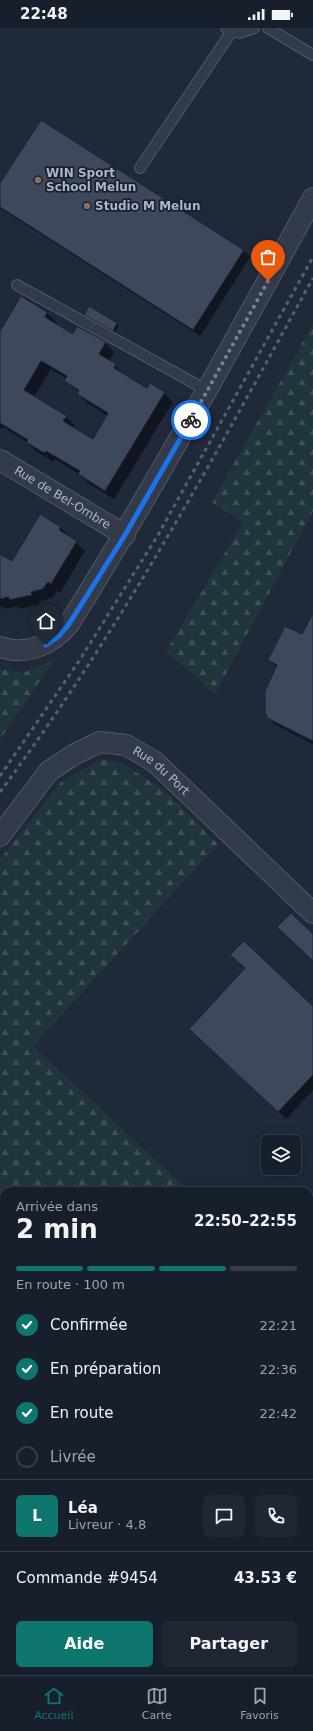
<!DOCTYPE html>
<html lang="fr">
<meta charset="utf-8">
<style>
:root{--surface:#171f2c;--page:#202734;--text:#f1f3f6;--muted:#9ea2a9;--line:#363d48;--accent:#0f766e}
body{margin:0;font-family:"DejaVu Sans",sans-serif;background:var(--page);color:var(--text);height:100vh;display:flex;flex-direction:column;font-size:15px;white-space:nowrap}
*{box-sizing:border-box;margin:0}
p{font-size:13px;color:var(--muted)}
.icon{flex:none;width:22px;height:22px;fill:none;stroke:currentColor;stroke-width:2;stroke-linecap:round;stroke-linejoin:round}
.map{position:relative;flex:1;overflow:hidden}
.side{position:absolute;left:0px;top:1159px;width:313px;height:488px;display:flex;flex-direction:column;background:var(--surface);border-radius:12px 12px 0 0;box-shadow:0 4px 16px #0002,0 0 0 1px var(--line)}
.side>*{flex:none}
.buttons{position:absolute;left:261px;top:1107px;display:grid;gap:8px}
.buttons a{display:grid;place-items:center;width:40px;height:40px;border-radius:6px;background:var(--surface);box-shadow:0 4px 16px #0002,0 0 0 1px var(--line);font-size:20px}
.pin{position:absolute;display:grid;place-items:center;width:34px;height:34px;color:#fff;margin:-41px -17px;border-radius:50% 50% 50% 0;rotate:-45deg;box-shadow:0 0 4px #0007}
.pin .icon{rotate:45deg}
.courier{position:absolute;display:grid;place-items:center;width:40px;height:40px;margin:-20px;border:3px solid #1a73e8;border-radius:50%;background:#fff;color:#222;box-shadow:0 1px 5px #0007}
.overview em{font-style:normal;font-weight:700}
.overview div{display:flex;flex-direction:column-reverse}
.overview{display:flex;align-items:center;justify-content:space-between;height:68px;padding:0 16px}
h1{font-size:26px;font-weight:700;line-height:30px}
.bar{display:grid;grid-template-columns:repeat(4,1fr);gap:6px 4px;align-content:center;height:48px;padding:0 16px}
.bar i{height:5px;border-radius:3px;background:var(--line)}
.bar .on{background:var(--accent)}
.bar p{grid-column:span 4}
.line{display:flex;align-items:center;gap:10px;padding:0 16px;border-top:1px solid var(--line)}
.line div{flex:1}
.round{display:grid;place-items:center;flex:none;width:42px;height:42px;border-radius:6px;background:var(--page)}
ol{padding:0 16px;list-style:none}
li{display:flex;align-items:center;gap:12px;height:44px}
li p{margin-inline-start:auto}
li .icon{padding:4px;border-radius:50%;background:var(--accent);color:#fff;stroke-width:4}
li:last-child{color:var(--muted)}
li i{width:22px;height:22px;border:2px solid var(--line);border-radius:50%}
.primary-button{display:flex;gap:8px;margin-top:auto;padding:8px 16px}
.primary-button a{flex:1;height:46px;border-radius:6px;background:var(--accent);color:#fff;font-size:16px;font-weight:700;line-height:46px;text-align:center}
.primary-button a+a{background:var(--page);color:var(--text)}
.status{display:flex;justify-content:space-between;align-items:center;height:28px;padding:0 20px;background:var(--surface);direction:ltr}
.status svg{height:11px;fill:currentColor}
.dock{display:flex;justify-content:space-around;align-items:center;height:56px;border-top:1px solid var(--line);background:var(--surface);font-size:11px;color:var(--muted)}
.dock a{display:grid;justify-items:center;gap:2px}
.dock .on{color:var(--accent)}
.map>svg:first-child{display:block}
.forest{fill:url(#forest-firs)}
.shadow{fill:#0007;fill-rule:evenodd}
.building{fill:#3e485c;stroke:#1a2230;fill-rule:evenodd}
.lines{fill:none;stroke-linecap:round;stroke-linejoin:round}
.service-casing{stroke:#505868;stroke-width:12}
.minor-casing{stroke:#505868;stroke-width:22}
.service{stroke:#333b4a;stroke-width:10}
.minor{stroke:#333b4a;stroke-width:20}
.rail{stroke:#545f71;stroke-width:3;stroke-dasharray:4 4;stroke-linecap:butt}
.done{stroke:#7b8496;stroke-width:4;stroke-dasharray:0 7.2}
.route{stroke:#1a73e8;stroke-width:5}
.education-dot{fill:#8d6e63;stroke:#19202e;stroke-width:1.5}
.labels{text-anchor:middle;stroke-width:3.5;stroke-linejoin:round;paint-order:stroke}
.poi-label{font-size:12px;font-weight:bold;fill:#adb5c7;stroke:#19202e;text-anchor:start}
.street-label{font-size:12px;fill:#adb5c7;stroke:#19202e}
</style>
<div class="status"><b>22:48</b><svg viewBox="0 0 49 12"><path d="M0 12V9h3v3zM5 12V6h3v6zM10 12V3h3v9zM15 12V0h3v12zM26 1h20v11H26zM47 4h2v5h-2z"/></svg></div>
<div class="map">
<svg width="313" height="1647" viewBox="0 0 313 1647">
<defs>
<pattern id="forest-firs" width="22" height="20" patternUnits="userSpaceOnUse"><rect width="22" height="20" fill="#21363b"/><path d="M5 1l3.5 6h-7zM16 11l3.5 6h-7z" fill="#3f5156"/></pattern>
</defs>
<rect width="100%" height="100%" fill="#1f293a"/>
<g class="forest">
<path d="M313,296v187l-98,183 -49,-43 77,-128 -31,-21z"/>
<path d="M55,631l-54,79 -1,2v-71l23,4z"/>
<path d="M102,731l19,4 43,27 54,54 -185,202 156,145h-185v176l-4,-3v-505l61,-77z"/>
<path d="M309,1275l4,3v369h-216l3,-4h209z"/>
</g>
<g class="shadow">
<path d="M41,93l203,130 6,6 -50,79 -200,-128v-23z"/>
<path d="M21,270l26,15 9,9 -1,2 18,11 32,8 9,9 -5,9 6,4 8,10 25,15 16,3 9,9 -59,97 -26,-16 -9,-9 -24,-15 -2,3 -17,-11 -9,-9 -24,-15 -3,2v-96zM51,341l16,10 -1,2 13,11 -1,2 9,9 21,13 -15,24 -20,-12 2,-2 -9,-9 -32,-20z"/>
<path d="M87,289l29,7 3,2 -4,6z"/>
<path d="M60,499l25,24 -25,42 -3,-2 -5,7 -13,3 1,3 -20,5 -3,-3 -11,3 -6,-4v-50l12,7z"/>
<path d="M313,587v129l-37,-19 -8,-7 8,-51 -6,-7 33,-24z"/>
<path d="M246,941l67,39v82l-27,29 -88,-83z"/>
</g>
<g class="building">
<path d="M41,92l203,130 -51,80 -193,-123v-24z"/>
<path d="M21,268l26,16 -2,5 28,17 4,-8 29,16 -7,12 17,10 -2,4 33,20 3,-5 15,9 -60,99 -27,-17 2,-3 -34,-20 -2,2 -18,-11 2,-2 -28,-17v-92zM41,333l26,15 -3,5 15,9 -2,4 31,19 -15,26 -30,-18 4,-5 -43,-26z"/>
<path d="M89,278l28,17 -4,8 -29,-16z"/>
<path d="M40,486l21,13 -2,3 18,11 -26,43 -3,-2 -5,7 -12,3 1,3 -23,5v-3l-9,2v-45l12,7z"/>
<path d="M313,585v128l-46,-23 -2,-7v-20l12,-26 -9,-5 17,-34 17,8z"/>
<path d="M291,885l22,21v27l-36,-34z"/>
<path d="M244,913l69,65v69l-35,37 -89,-83 56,-61 -15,-13z"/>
</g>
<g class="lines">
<g class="service-casing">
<g id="service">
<path d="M226,0l13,5 15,-5"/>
<path d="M268,0l45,27"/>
<path d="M140,140l92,-137"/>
<path d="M17,257l191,106"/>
</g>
</g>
<g class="minor-casing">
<g id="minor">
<path id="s1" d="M0,432l125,75"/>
<path d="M0,619c27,9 51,-2 69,-23 87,-139 165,-282 244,-426"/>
<path id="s2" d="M0,808l49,-65 26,-17 25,-12 26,3 29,17 158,151"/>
</g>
</g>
<use href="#service" class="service"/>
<use href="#minor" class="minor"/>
<g class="rail">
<path d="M0,748l79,-115 79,-126 155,-278"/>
<path d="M0,764c120,-161 216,-338 313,-514"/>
</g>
</g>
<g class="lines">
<path class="done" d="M191,392l77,-139"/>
<path class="route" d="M46,617l13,-9 10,-12 56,-89 66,-115"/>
</g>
<g class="education-dot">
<circle cx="38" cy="152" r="4"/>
<circle cx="87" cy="178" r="4"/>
</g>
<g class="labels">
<g class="poi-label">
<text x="46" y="149">WIN Sport<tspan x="46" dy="14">School Melun</tspan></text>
<text x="95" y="182">Studio M Melun</text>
</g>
<g class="street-label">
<text dy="4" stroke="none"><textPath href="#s1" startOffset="73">Rue de Bel-Ombre</textPath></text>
<text dy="4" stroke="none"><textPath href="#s2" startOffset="210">Rue du Port</textPath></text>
</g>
</g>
</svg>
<div class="buttons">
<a><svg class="icon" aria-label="layers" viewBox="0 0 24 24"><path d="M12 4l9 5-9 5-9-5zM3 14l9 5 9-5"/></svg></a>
</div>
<div class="pin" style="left:268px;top:253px;background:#ea580c"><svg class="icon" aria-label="bag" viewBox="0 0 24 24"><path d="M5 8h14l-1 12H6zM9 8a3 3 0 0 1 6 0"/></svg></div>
<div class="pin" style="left:46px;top:617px;background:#1f2937"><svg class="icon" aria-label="home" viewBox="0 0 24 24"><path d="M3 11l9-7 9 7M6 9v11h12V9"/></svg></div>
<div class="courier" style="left:191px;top:392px"><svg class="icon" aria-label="bike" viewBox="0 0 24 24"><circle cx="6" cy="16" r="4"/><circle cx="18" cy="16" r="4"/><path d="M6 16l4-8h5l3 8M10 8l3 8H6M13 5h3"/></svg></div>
<section class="side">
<div class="overview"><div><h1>2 min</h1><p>Arrivée dans</p></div><em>22:50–22:55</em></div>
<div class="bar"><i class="on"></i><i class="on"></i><i class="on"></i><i></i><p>En route · 100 m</p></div>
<ol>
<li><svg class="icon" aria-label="check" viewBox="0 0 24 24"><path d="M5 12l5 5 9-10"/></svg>Confirmée<p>22:21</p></li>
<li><svg class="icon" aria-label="check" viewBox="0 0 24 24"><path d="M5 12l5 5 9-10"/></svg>En préparation<p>22:36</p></li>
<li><svg class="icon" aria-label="check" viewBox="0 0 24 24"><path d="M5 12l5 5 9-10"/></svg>En route<p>22:42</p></li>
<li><i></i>Livrée</li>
</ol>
<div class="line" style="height:72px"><b class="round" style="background:var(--accent);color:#fff">L</b><div><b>Léa</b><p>Livreur · 4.8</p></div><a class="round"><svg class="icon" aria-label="chat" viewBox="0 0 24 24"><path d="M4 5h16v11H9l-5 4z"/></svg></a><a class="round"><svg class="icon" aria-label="phone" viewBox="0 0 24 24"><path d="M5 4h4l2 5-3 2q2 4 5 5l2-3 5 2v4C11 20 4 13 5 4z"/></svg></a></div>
<div class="line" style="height:52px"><div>Commande #9454</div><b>43.53 €</b></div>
<div class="primary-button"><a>Aide</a><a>Partager</a></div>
</section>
</div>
<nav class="dock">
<a class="on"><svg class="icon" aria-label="home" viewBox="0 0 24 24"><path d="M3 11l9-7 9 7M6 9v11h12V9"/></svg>Accueil</a>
<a><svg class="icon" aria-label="map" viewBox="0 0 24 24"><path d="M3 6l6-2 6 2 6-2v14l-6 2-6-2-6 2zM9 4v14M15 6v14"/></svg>Carte</a>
<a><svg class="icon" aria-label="saved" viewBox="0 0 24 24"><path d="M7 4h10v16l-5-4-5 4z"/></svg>Favoris</a>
</nav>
